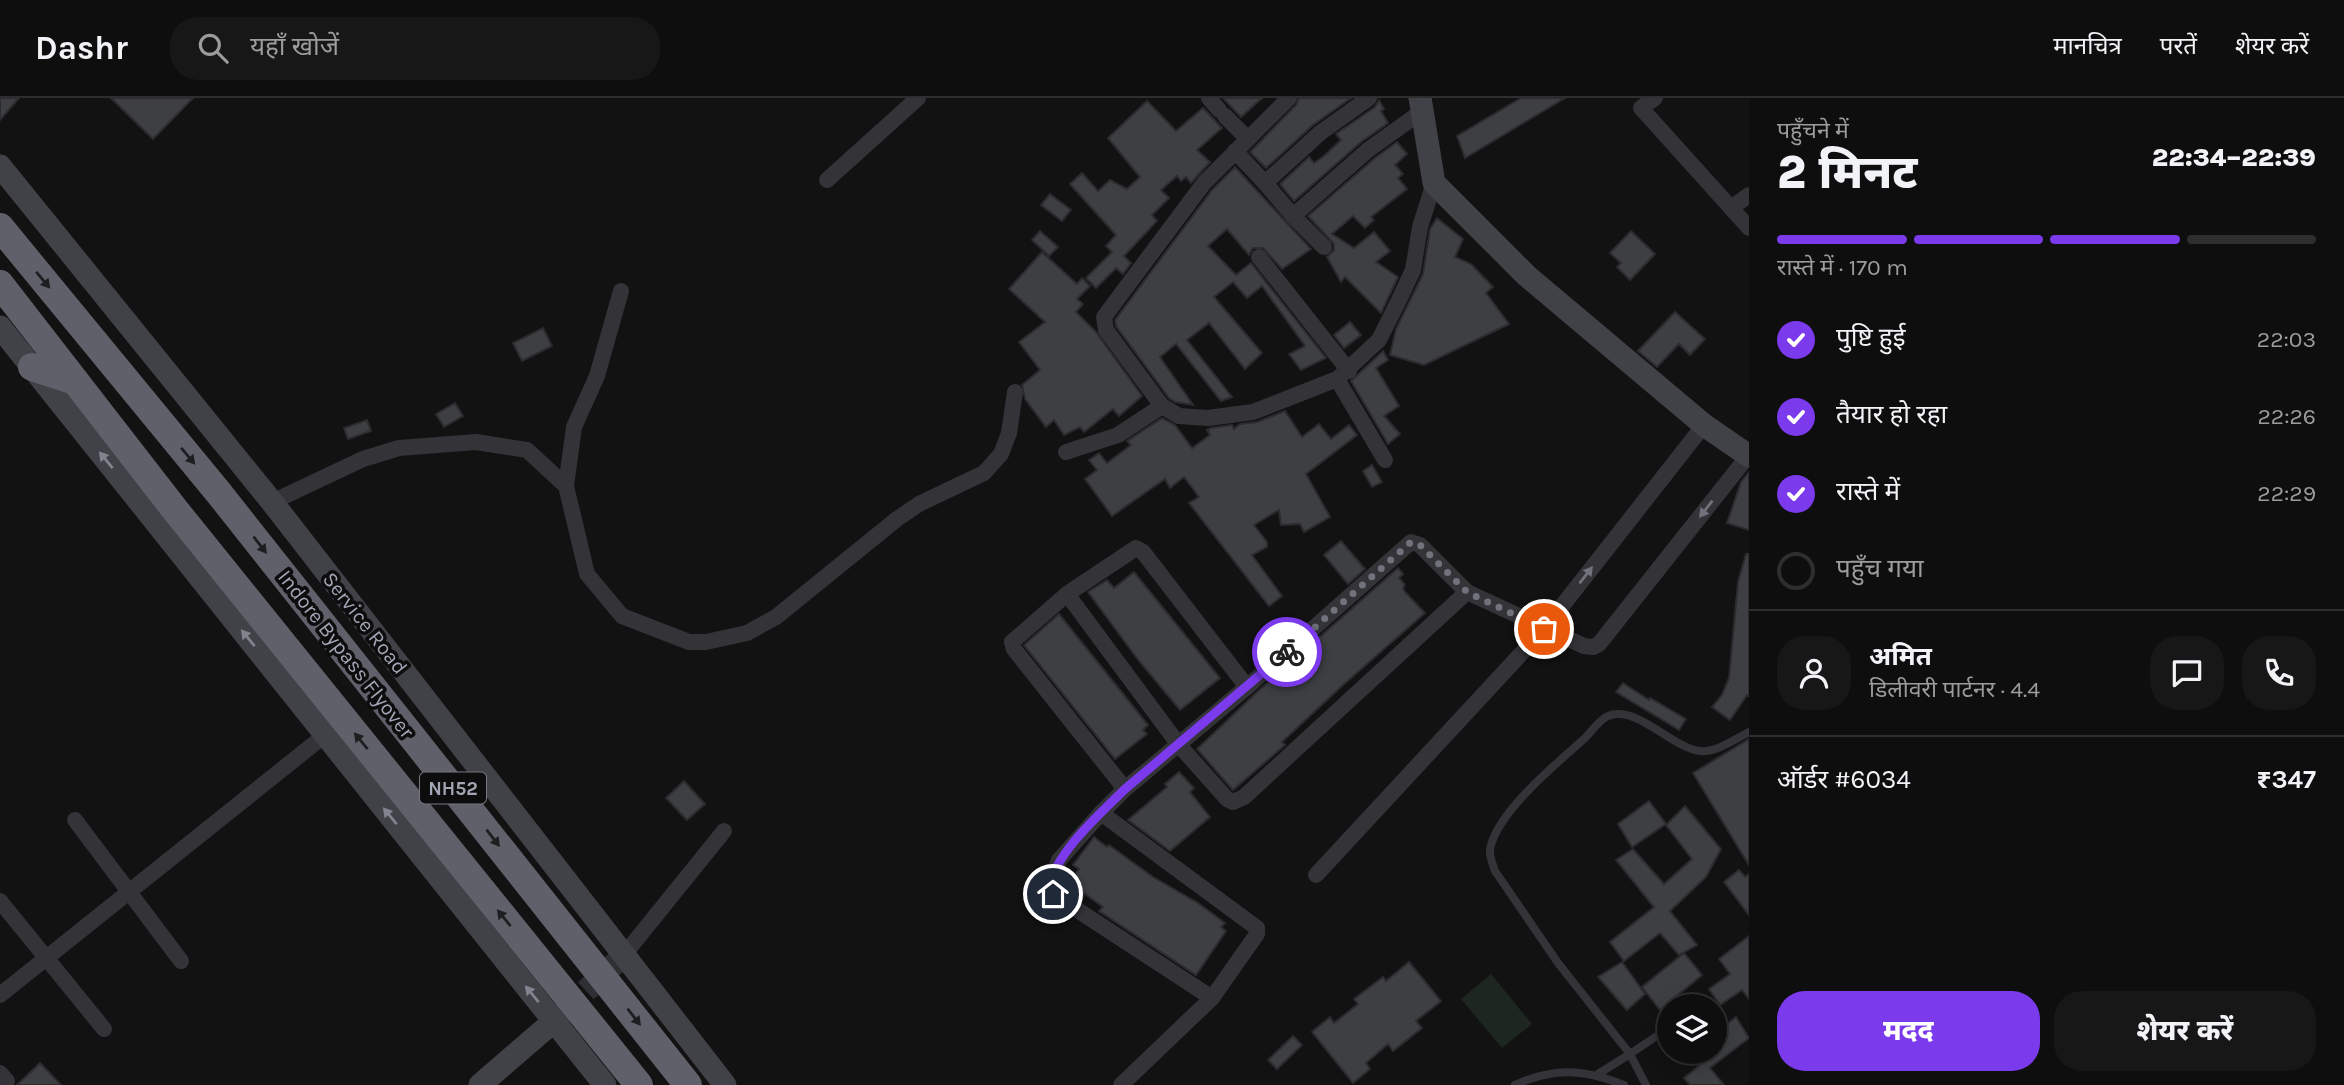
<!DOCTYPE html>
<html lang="hi">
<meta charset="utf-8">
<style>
:root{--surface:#0e0e0e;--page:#171717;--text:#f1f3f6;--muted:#9b9c9e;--line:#2e2e2e;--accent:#7c3aed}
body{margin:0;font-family:Karla,"Noto Sans Devanagari",sans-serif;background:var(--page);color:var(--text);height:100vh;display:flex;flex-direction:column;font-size:26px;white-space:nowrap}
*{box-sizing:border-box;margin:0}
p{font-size:23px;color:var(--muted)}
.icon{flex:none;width:38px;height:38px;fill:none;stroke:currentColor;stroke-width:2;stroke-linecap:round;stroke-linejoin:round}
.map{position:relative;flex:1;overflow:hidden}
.panel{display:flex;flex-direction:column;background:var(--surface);width:595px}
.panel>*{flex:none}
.fabs{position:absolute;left:1657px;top:896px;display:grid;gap:14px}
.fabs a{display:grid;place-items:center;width:70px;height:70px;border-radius:50%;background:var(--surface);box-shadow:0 4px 18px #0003,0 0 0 2px var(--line);font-size:35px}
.pin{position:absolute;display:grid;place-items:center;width:60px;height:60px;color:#fff;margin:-30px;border:4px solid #fff;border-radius:50%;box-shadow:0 2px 7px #0007}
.courier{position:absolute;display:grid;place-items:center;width:70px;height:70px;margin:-35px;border:5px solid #7c3aed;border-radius:50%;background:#fff;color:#222;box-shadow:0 2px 9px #0007}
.summary em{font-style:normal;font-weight:800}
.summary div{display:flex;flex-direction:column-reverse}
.summary{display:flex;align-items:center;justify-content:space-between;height:119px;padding:0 28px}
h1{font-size:46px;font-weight:800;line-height:52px}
.bar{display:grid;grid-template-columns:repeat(4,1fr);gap:10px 7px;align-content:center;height:84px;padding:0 28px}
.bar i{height:9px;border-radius:5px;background:var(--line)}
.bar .current{background:var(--accent)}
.bar p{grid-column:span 4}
.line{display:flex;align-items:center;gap:18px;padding:0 28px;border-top:2px solid var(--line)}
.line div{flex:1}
.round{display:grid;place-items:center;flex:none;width:74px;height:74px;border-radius:28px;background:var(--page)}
ol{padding:0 28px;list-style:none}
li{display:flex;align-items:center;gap:21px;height:77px}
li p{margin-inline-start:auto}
li .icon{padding:7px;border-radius:50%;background:var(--accent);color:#fff;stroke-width:4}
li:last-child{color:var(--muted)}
li i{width:38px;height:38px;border:4px solid var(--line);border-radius:50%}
.button{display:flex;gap:14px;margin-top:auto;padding:14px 28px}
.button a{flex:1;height:80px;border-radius:28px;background:var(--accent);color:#fff;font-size:28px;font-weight:800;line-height:80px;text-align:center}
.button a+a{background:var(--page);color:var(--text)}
header{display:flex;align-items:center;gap:42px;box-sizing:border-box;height:98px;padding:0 35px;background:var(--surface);border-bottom:2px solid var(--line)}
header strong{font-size:33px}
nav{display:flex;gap:38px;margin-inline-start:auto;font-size:24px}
.search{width:490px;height:63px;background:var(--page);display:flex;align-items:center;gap:18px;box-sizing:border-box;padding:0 24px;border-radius:28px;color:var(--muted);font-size:26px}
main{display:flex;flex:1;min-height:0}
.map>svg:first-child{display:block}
.green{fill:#1e2620}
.building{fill:#3e3f43;stroke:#2c2c2f;stroke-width:2}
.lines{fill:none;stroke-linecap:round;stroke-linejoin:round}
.secondary-tunnel{stroke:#2f3033;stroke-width:23;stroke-dasharray:23 11;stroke-linecap:butt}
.lane{stroke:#333338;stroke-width:8}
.street{stroke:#333338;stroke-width:16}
.secondary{stroke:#414148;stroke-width:23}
.highway{stroke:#5f6069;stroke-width:28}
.oneway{fill:#1d1e20}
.oneway2{fill:#81838e}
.oneway3{fill:#71727c}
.done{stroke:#70727c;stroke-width:7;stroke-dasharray:0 12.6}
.route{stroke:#7c3aed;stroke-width:9}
.labels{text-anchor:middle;stroke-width:7;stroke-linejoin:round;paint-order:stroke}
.shield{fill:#0d0d0e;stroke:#767882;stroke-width:2}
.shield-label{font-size:19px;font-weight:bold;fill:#a3a6b4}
.street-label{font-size:21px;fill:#a3a6b4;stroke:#0d0d0e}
</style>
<header>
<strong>Dashr</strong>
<div class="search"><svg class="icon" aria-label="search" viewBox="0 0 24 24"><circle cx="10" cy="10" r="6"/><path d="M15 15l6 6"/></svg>यहाँ खोजें</div>
<nav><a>मानचित्र</a><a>परतें</a><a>शेयर करें</a></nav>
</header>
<main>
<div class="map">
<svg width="1749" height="987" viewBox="0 0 1749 987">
<rect width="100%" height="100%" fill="#121213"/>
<path class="green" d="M1491,876l41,50 -30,24 -41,-49z"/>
<g class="building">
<path d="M0,0h19l-19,22z"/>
<path d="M111,0h82l-40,41z"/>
<path d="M1223,0h39l-21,19z"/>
<path d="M1299,0h52l-38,27 -47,43 -16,-16 46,-47z"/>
<path d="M1521,0h44l-100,60 -8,-22z"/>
<path d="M1379,2l5,9 -3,2 7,12 -27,19 -67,59 -14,-17 29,-27 5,6 10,-7 17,-16 -5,-6 39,-27z"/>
<path d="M1147,3l29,30 27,-23 19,20 -25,22 13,12 -19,21 -5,-6 -5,4 -4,-5 -16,14 8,8 -17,17 5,6 -33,35 7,7 -8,11 -7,-6 -20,20 -10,-10 26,-26 -6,-6 10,-11 -46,-51 12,-11 16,18 12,-11 17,9 13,-12 -32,-39z"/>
<path d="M1397,44l10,12 -12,11 8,9 -5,4 9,11 -36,28 3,3 -9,8 -12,-12 -21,18 22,14 20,-16 16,19 -14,11 22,15 -17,36 -36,-36 -4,5 -14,-25 7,-7v-6l-26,-28 67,-58z"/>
<path d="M1235,69l76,82 -29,20 -19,-21h-10l-4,7 -22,-26 -19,17 28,29 15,-12 75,95 -25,12 -12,-16 16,-8 -43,-60 -15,12 -14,-16 -19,15 48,56 -17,16 -36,-46 -22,17 45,57 -11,4 -45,-57 -16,13 33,48 -18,-3 -6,-4 -53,-72 -1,-6 97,-130z"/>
<path d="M1050,96l21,16 -9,11 -21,-16z"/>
<path d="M1437,120l26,21 -8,18 16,7 22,23 -7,6 23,31 -85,41 -34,-10 6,-26 27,-55 7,-45z"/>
<path d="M1040,133l18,16 -9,9 -17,-16z"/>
<path d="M1631,133l24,23 -25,26 -13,-13 4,-4 -11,-10z"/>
<path d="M1042,154l35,32 5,-6 8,8 -13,13 6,5 -7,8 20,20 46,64 -23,20 -6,-7 -29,23 -4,-5 -16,8 -10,-15 -8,7 -21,-28 -3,-14 18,-15 -21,-28 26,-20 -36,-33z"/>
<path d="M1675,214l30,27 -15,16 -11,-11 -22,23 -19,-16z"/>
<path d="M1350,224l11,13 -17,13 -10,-13z"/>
<path d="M543,230l9,18 -30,15 -9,-18z"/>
<path d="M1383,253l5,9 -12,8 23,38 -15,10 16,18 -12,10 -37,-63z"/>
<path d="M455,305l8,13 -19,11 -8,-13z"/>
<path d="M1285,313l17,26 17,-13 12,15 18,-14 8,10 -51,39 24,43 -26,15 -4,-8 -19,1 -2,-15 -25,15 13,17v5l-15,8 30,41 -13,10 -80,-103 10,-6 -15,-20 -14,11 -5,-9 -53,37 -27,-37 12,-9 -8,-10 10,-7 8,10 24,-18 -4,-4 35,-23 13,7 17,23 18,-13 -3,-5 4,-2 21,-3 2,4 6,-5 17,-2z"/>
<path d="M367,322l4,11 -23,8 -4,-11z"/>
<path d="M1372,367l10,17 -10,5 -9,-16z"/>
<path d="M1749,374v58l-22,-7 14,-41z"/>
<path d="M1341,443l24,28 -17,15 -24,-29z"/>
<path d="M1746,456h3v142l-2,-1 -17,25 -18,-13 10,-12 7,-17 9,-96z"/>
<path d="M1398,470l5,6 -4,4 6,7 -2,3 2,4 20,21 -82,72 -61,57 3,3 -52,45 -36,-41 59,-56z"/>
<path d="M1134,474l86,106 -40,32 -41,-49 -51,-69 19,-12 7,8z"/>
<path d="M1059,516l89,111 -5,5 4,4 -32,25 -91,-114z"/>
<path d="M1623,585l26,17 1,-2 36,21 -7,11 -63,-38z"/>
<path d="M1749,641v126l-56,-92z"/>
<path d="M1179,674l15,16 -4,4 20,25 -40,34 -42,-31 39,-33 -2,-3z"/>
<path d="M684,683l21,23 -18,16 -21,-22z"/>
<path d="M1649,703l17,23 -34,23 -14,-23z"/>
<path d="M1685,708l36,43 -15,28 -36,34 27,34 -18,10 -19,-22 -36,28 -14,-19 44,-35 -38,-47 17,-11 31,35 28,-25 -26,-34z"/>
<path d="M1094,739l13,10 2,-2 44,32 45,26 27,20 -4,4 5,4 -30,44 -97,-64 4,-4 -18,-13 -4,6 -17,-11 15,-20 -6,-4z"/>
<path d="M1739,772l6,7 4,-3v41l-25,-33z"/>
<path d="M1749,838v63l-7,-9 -22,15 -11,-16 21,-15 -11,-15z"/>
<path d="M1684,855l18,22 -42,35 -18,-23z"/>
<path d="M1409,864l32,39 -25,20 6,7 -29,23 -5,-7 -22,19 4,6 -17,14 -41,-51 18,-15 4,6 24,-19 -4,-5 29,-22 3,4z"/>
<path d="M1622,864l23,32 -18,16 -29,-33z"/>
<path d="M1736,919l13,21 -39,30 14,17h-34l-6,-7 16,-13 -11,-13h26v-19z"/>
<path d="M1293,938l9,9 -25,24 -9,-9z"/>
<path d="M40,965l21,22h-44z"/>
</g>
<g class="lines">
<path class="secondary-tunnel" d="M561,916l62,-58"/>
<g class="lane">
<path d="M1700,908l2,-1"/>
<path d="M1670,929l-40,27 -72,-91 -63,-92c-3,-10 -7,-16 -4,-26 10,-36 66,-82 94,-107 6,-6 15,-19 23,-22 28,-12 64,32 92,35 16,2 35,-12 49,-19"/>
<path d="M1598,976l32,-20 16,31"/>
<path d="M1515,987c39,-18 69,-16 109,0"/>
</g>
<g class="street">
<path d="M1209,0l10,12"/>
<path d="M1289,0l-85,85 -100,134 2,13 56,76 17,10 29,2 45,-6 84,-33 42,-39 20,-40 14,-30 7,-43 14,-44"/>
<path d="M1369,0l-49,35 -55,50 28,33 75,-66 53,-38"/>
<path d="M1655,0l-14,10 108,120"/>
<path d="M1225,18l22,22"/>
<path d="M1235,53l30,32"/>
<path d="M827,82l91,-82"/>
<path d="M1731,110l18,-13"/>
<path d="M1293,118l31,31"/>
<path d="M1259,159l90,114"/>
<path d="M1337,281l48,81"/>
<path d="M1066,354l52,-17 44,-29"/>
<path d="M566,388l8,-59 23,-51 24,-85"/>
<path d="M272,404l91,-43 36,-11 77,-6 51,8 39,36 21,88 35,42 67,26h17l41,-9 29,-16 121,-98 22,-15 65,-31 17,-19 8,-21 6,-41"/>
<path d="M1067,496l112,151 48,54 6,3 11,-5 223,-205"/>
<path d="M1125,691l122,-102 164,-145 9,3 47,47 117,54 9,1 6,-3 149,-188"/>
<path d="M1101,715l-42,47 -10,27 4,7 159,104"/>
<path d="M75,722l106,141"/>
<path d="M1316,777l228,-246 160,-204"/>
<path d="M0,803l104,128"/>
<path d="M623,858l101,-125"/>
<path d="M0,897l325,-260"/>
<path d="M0,975l7,8"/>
<path d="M1121,987l91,-87 45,-64v-6l-156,-115 24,-24 -111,-140 -2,-7 55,-48 69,-46 7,4 104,135"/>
</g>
<g class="secondary">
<path d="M1420,0l14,85 93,93 177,149 45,31"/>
<path d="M0,68l272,336 453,583"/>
<path d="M0,229l605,758"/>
<path d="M480,987l74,-64"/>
</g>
<g class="highway">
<path d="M0,129l218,265 470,593"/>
<path d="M0,186l176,227 463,574"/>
<path d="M32,269l43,14"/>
</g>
</g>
<defs><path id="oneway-solid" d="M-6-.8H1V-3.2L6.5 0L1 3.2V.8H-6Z" transform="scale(1.75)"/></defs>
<g class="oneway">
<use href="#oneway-solid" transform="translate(43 182) rotate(50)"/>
<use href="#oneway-solid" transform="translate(188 358) rotate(50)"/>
<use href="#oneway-solid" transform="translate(260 447) rotate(52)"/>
<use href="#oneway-solid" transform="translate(361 643) rotate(-129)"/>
<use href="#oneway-solid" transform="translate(493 740) rotate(52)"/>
<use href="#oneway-solid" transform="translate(504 820) rotate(-129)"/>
<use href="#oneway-solid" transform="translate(634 919) rotate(52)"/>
</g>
<g class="oneway2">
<use href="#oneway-solid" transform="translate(106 362) rotate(-129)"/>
<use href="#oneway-solid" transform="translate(248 540) rotate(-129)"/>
<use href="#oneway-solid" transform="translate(390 718) rotate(-129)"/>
<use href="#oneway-solid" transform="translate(532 896) rotate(-129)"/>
</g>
<g class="oneway3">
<use href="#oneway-solid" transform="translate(1706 411) rotate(128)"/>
<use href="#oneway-solid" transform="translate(1586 477) rotate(-52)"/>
</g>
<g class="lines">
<path class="done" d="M1287,554l124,-110 9,3 47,47 77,37"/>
<path class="route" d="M1053,796l-4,-7c8,-36 50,-72 76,-98l162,-137"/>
</g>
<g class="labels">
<rect class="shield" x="420" y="674.5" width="66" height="31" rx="5"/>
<g class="shield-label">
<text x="453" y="697">NH52</text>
</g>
<g class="street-label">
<text transform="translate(365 525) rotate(52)" y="7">Service Road</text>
<text transform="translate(346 556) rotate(52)" y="7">Indore Bypass Flyover</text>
</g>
</g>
</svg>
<div class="fabs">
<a><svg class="icon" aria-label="layers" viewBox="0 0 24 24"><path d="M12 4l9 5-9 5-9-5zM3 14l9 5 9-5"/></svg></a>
</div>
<div class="pin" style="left:1544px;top:531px;background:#ea580c"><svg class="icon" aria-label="bag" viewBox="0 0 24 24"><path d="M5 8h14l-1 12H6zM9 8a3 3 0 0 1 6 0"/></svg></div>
<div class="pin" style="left:1053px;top:796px;background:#1f2937"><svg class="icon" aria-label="home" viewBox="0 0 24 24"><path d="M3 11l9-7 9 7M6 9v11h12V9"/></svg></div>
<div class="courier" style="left:1287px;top:554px"><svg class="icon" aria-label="bike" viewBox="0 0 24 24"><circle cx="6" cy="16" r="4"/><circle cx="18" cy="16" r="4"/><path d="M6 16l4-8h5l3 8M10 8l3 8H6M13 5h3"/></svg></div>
</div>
<section class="panel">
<div class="summary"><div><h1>2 मिनट</h1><p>पहुँचने में</p></div><em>22:34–22:39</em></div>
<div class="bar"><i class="current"></i><i class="current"></i><i class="current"></i><i></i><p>रास्ते में · 170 m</p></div>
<ol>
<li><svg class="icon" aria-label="check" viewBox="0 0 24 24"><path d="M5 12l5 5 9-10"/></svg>पुष्टि हुई<p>22:03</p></li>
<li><svg class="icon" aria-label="check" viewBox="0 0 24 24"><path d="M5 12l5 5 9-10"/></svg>तैयार हो रहा<p>22:26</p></li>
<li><svg class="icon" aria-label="check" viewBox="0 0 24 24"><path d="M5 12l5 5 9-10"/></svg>रास्ते में<p>22:29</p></li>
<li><i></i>पहुँच गया</li>
</ol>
<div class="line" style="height:126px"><a class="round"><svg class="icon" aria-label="person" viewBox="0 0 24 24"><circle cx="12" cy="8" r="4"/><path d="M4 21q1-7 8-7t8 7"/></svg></a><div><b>अमित</b><p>डिलीवरी पार्टनर · 4.4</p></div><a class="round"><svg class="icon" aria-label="chat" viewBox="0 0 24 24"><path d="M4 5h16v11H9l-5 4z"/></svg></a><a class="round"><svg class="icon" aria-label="phone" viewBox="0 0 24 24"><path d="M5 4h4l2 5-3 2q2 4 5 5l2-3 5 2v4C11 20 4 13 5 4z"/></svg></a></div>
<div class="line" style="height:91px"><div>ऑर्डर #6034</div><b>₹347</b></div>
<div class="button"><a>मदद</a><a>शेयर करें</a></div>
</section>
</main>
